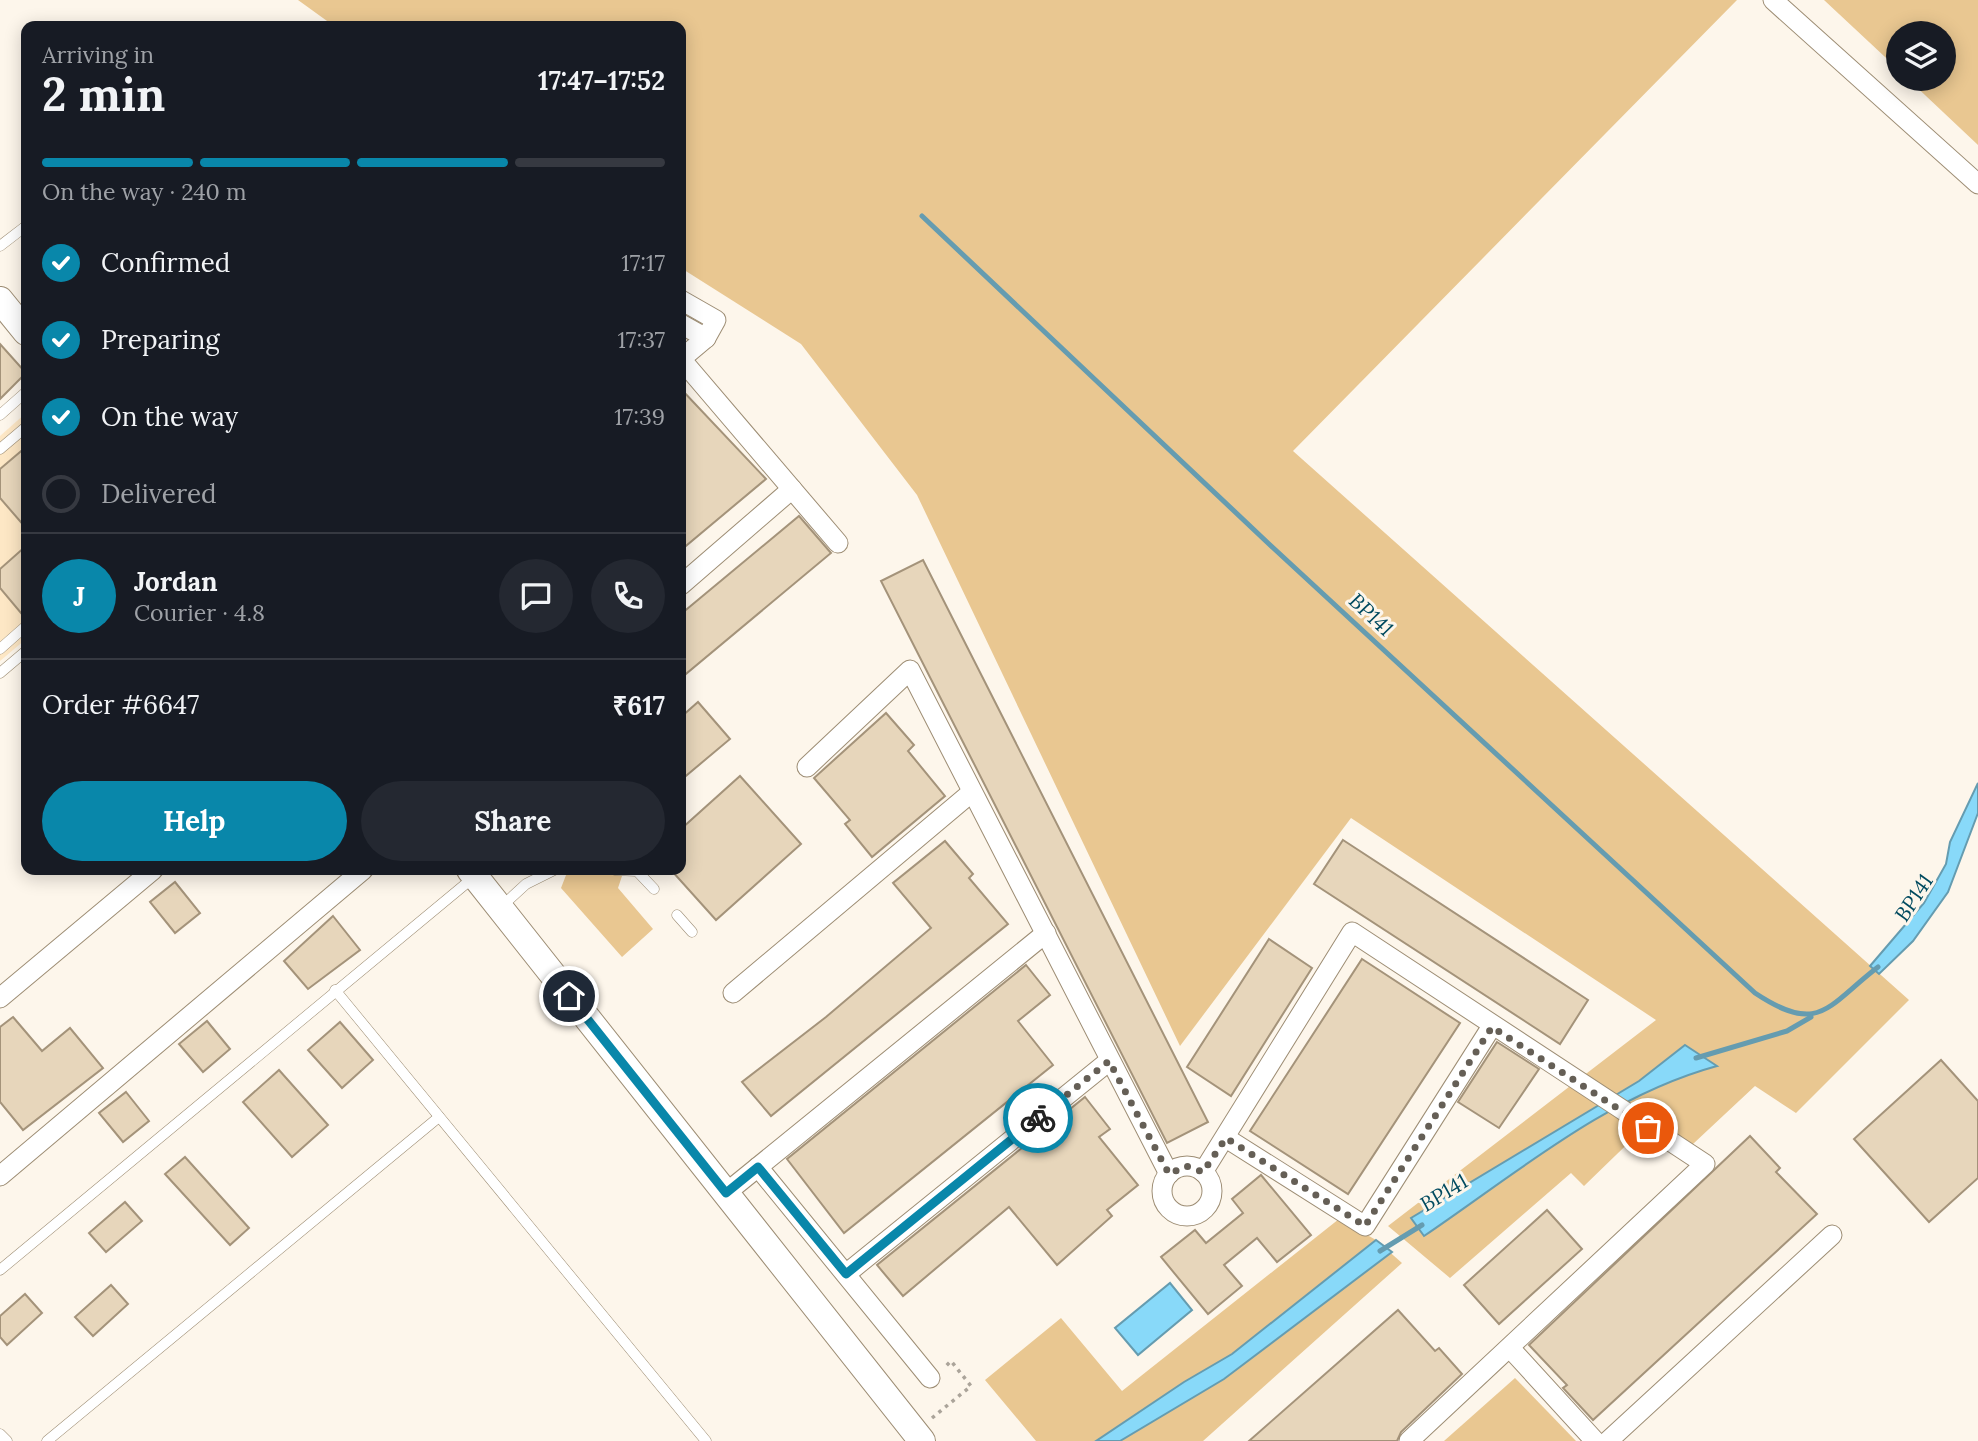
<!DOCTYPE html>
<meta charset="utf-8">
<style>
:root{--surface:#171b24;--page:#242831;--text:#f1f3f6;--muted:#9ea1a6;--line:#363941;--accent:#0987aa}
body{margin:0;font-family:Lora,serif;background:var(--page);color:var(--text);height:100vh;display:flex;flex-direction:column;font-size:26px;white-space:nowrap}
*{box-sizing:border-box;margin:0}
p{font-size:23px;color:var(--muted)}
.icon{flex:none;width:38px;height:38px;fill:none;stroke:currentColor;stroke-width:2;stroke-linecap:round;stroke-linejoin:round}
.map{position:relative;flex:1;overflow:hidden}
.drawer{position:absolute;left:21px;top:21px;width:665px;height:854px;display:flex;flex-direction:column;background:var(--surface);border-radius:14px;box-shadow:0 4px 18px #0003}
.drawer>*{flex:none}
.fabs{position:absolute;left:1886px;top:21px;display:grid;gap:14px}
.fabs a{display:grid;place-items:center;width:70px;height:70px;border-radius:50%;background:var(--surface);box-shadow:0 4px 18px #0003;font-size:35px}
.pin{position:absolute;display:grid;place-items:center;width:60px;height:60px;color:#fff;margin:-30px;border:4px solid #fff;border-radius:50%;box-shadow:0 2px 7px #0007}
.courier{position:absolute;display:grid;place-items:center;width:70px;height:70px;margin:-35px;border:5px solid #0987aa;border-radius:50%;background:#fff;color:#222;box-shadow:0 2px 9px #0007}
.overview em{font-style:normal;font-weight:700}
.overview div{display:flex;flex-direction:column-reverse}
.overview{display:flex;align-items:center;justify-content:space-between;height:119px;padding:0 21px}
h1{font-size:46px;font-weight:700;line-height:52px}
.bar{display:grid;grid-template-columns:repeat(4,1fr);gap:10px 7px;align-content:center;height:84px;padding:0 21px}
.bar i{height:9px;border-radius:5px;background:var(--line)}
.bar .selected{background:var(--accent)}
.bar p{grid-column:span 4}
.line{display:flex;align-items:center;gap:18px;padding:0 21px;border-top:2px solid var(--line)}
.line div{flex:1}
.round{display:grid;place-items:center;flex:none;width:74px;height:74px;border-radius:37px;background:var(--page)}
ol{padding:0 21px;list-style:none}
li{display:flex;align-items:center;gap:21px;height:77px}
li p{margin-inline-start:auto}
li .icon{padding:7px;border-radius:50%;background:var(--accent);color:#fff;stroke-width:4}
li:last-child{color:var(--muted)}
li i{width:38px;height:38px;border:4px solid var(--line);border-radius:50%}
.action{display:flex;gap:14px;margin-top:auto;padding:14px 21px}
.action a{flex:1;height:80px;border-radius:42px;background:var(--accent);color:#fff;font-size:28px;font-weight:700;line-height:80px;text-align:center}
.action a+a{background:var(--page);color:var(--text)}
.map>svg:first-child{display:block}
.built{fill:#fde7c5}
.green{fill:#e9c791}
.water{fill:#88d9f9;stroke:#659cb0;stroke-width:2}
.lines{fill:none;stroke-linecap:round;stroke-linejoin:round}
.stream{stroke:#659cb0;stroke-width:5}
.building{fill:#e7d6bb;stroke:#a4937a;stroke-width:2}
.lane-casing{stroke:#9d8d74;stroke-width:11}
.street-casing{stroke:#9d8d74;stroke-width:21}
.secondary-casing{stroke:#9d8d74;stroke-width:28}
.path{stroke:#aba49a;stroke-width:3.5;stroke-dasharray:3.5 5;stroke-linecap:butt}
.lane{stroke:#fff;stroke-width:10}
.street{stroke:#fff;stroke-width:19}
.secondary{stroke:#fff;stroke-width:26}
.done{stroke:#655f56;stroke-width:7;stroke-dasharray:0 12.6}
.route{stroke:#0987aa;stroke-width:9}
.labels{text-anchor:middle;stroke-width:6;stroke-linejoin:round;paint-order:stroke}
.water-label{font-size:21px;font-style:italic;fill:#004a5f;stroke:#fdf6eb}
</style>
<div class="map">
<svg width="1978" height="1441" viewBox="0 0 1978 1441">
<rect width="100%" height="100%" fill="#fdf6eb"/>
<path class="built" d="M26,413v226l-26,22v-225z"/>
<g class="green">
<path d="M298,0h1439l-444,451 616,549 -113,113 -41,-27 -77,72 -30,-34 -64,62 -13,-13 -121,105 -62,-52 268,-206 -305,-202 -171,228 -263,-551 -116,-151 -120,-76v-242h-347z"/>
<path d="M1824,0h154v145l-70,-66h36v-46h-45v37z"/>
<path d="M568,870h56l-6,18 35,41 -31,28 -61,-69z"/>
<path d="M1339,1219l37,21 26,23 -199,178h-167l-51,-61 76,-62 61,73z"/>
<path d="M1515,1378l61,63h-132z"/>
</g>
<g class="water">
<path d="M1978,783v30l-30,79 -35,49 -34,33 -9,-8 54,-63 22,-39 4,-22z"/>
<path d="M1685,1045l32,21c-110,30 -200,107 -293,170l-13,-18 228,-137z"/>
<path d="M1376,1240l16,12 -168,127 -104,62h-24l88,-59 48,-28z"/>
<path d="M1170,1283l22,27 -54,45 -23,-27z"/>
</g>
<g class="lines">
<g class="stream">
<path d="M922,216l347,328 486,449c65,43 72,13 123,-26"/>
<path d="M1696,1058l91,-27 24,-14"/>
<path d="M1380,1251l42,-26"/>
</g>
</g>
<g class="building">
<path d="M0,344l26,29 -26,26z"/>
<path d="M681,389l85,90 -85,71z"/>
<path d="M26,447v81l-26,-30v-29z"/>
<path d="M799,516l32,37 -150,125v-64z"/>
<path d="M26,546v73l-26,-31v-19z"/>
<path d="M923,560l285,562 -41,21 -286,-562z"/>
<path d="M698,702l32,37 -49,41v-63z"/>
<path d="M886,713l28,32 -6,6 37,45 -73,61 -27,-33 5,-4 -36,-42z"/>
<path d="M740,776l61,68 -85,76 -45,-50h10v-41z"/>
<path d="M1343,840l245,160 -28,44 -246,-160z"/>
<path d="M945,841l28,33 -4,4 39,46 -237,192 -29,-34 84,-65 105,-89 -38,-45z"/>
<path d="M175,882l25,31 -25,20 -25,-31z"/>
<path d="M333,916l27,34 -52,39 -24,-28z"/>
<path d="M1269,939l43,29 -81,128 -44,-29z"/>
<path d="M1362,959l98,64 -112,171 -98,-63z"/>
<path d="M1026,965l24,30 -32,26 35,44 -209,168 -57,-74z"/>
<path d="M13,1017l29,34 28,-23 33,40 -80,62 -23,-28v-75z"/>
<path d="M207,1021l23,28 -27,23 -24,-28z"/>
<path d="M340,1022l33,38 -31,28 -34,-38z"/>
<path d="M1497,1042l42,27 -40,59 -41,-26z"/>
<path d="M1941,1060l37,41v77l-49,44 -75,-83z"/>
<path d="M279,1070l49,55 -36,32 -49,-55z"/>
<path d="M126,1092l23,29 -26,21 -24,-29z"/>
<path d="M1085,1097l25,32 -11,8 39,48 -31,25 5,6 -55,49 -48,-58 -106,89 -26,-31z"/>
<path d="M1750,1136l30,32 -4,4 41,42 -224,206 -30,-32 4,-3 -38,-40z"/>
<path d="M185,1157l64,71 -19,17 -65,-71z"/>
<path d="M1261,1175l50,60 -34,27 -20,-24 -33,27 18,21 -34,28 -47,-57 34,-27 11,13 37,-30 -11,-14z"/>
<path d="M125,1202l17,19 -36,31 -17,-19z"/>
<path d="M1547,1210l35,39 -83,75 -35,-39z"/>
<path d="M111,1285l17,19 -35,32 -18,-19z"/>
<path d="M25,1294l17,19 -35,32 -7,-8v-21z"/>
<path d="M1398,1310l37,41 4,-3 23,26 -61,58 -4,9h-148z"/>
</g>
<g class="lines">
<g class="lane-casing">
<g id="lane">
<path d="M0,246l26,-20"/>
<path d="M0,415l26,-23"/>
<path d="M0,449l26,-22"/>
<path d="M0,649l26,-23"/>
<path d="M0,673l26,-22"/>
<path d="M615,870l22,1 17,18"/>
<path d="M501,907l25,-23 28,-14"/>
<path d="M677,915l15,17"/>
<path d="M335,990l371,451"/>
<path d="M0,1270l474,-393"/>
<path d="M0,1434l7,7"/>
<path d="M47,1441l392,-324"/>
</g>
</g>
<g class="street-casing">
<g id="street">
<path d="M1773,0l205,184"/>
<path d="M681,300l35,20 -10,18 -25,21"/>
<path d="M681,324l25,14"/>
<path d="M681,359l157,184"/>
<path d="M681,585l111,-96"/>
<path d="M807,767l103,-97 259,504"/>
<path d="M733,993l239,-201"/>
<path d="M0,998l153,-128"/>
<path d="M1226,1138l139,88 127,-200"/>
<circle cx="1187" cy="1191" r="25"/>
<path d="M758,1167l172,211"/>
<path d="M1203,1172l149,-240 353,232 -296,277"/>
<path d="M0,1176l363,-306"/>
<path d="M726,1193l320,-260"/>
<path d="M846,1274l263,-213"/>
<path d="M1510,1348l85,93"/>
<path d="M1608,1441l224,-206"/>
</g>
</g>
<g class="secondary-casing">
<g id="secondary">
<path d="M0,300l26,32"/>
<path d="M470,870l452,571"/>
</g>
</g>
<path class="path" d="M932,1418l39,-32 -20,-25 -6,6"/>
<use href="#lane" class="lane"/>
<use href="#street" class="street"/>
<use href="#secondary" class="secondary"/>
</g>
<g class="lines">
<path class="done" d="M1038,1118l71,-57 60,113 17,-8 17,6 23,-34 139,88 127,-199 156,101"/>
<path class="route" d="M569,996l157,197 32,-26 88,107 192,-156"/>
</g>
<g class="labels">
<g class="water-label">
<text transform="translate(1371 615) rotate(43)" y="7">BP141</text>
<text transform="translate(1914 898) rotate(-57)" y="7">BP141</text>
<text transform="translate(1444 1193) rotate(-32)" y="7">BP141</text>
</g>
</g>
</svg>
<div class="fabs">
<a><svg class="icon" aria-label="layers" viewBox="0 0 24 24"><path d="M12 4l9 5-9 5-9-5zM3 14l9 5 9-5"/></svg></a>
</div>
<div class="pin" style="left:1648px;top:1128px;background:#ea580c"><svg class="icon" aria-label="bag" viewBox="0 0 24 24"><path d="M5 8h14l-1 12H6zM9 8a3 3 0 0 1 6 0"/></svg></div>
<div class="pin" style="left:569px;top:996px;background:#1f2937"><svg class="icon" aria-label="home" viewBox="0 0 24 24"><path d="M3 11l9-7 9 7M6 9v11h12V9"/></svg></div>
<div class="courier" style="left:1038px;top:1118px"><svg class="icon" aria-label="bike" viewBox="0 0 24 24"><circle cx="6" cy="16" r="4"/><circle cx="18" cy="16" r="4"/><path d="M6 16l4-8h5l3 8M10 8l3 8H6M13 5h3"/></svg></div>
<section class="drawer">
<div class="overview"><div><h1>2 min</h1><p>Arriving in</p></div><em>17:47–17:52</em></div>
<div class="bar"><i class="selected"></i><i class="selected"></i><i class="selected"></i><i></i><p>On the way · 240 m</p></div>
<ol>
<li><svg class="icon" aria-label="check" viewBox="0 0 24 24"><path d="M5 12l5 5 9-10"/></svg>Confirmed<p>17:17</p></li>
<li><svg class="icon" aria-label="check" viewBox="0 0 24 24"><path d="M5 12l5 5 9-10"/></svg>Preparing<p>17:37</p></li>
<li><svg class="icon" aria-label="check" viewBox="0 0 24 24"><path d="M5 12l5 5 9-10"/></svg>On the way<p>17:39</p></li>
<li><i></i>Delivered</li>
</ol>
<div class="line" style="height:126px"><b class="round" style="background:var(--accent);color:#fff">J</b><div><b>Jordan</b><p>Courier · 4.8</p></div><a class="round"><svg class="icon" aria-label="chat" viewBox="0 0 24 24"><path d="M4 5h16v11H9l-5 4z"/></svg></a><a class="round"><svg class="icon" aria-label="phone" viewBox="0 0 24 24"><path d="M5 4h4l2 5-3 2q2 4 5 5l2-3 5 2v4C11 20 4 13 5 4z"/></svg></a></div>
<div class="line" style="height:91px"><div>Order #6647</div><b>₹617</b></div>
<div class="action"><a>Help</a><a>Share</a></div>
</section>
</div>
